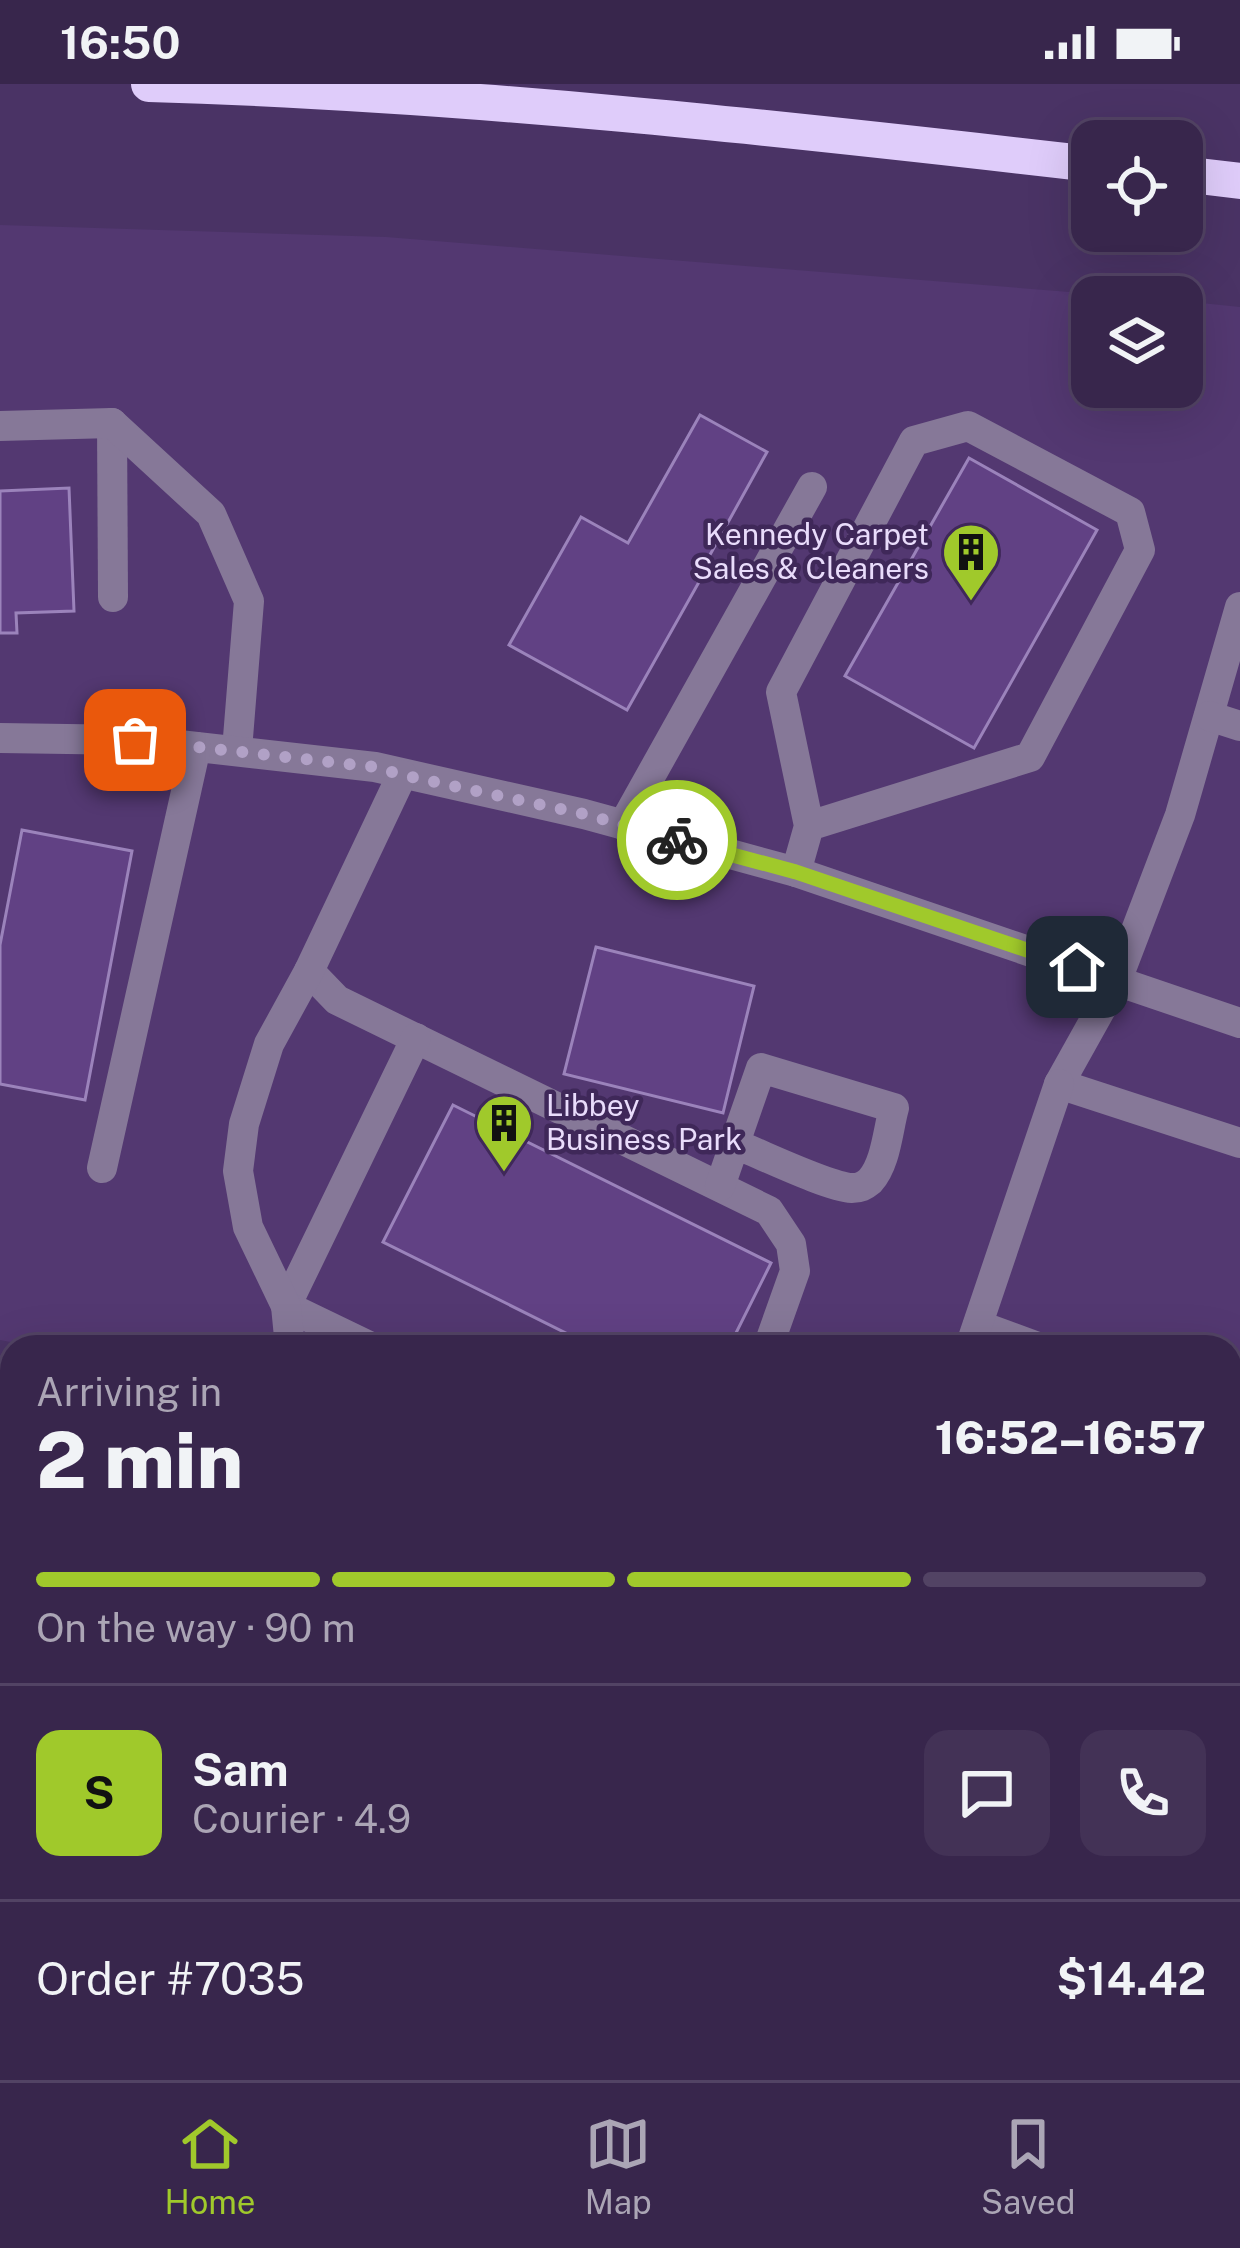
<!DOCTYPE html>
<meta charset="utf-8">
<style>
:root{--surface:#38264c;--page:#433256;--text:#f1f3f6;--muted:#aba5b5;--line:#524364;--accent:#a0c92b}
body{margin:0;font-family:"Public Sans",sans-serif;background:var(--page);color:var(--text);height:100vh;display:flex;flex-direction:column;font-size:45px;white-space:nowrap}
*{box-sizing:border-box;margin:0}
p{font-size:39px;color:var(--muted)}
.icon{flex:none;width:66px;height:66px;fill:none;stroke:currentColor;stroke-width:2;stroke-linecap:round;stroke-linejoin:round}
.map{position:relative;flex:1;overflow:hidden}
.details{position:absolute;left:0px;top:1251px;width:1242px;height:747px;display:flex;flex-direction:column;background:var(--surface);border-radius:36px 36px 0 0;box-shadow:0 12px 48px #0002,0 0 0 3px var(--line)}
.details>*{flex:none}
.tools{position:absolute;left:1071px;top:36px;display:grid;gap:24px}
.tools a{display:grid;place-items:center;width:132px;height:132px;border-radius:24px;background:var(--surface);box-shadow:0 12px 48px #0002,0 0 0 3px var(--line);font-size:60px}
.pin{position:absolute;display:grid;place-items:center;width:102px;height:102px;color:#fff;margin:-51px;border-radius:24px;box-shadow:0 6px 18px #0006}
.courier{position:absolute;display:grid;place-items:center;width:120px;height:120px;margin:-60px;border:9px solid #a0c92b;border-radius:50%;background:#fff;color:#222;box-shadow:0 3px 15px #0007}
.headline em{font-style:normal;font-weight:800}
.headline div{display:flex;flex-direction:column-reverse}
.headline{display:flex;align-items:center;justify-content:space-between;height:204px;padding:0 36px}
h1{font-size:78px;font-weight:800;line-height:90px}
.bar{display:grid;grid-template-columns:repeat(4,1fr);gap:18px 12px;align-content:center;height:144px;padding:0 36px}
.bar i{height:15px;border-radius:9px;background:var(--line)}
.bar .active{background:var(--accent)}
.bar p{grid-column:span 4}
.line{display:flex;align-items:center;gap:30px;padding:0 36px;border-top:3px solid var(--line)}
.line div{flex:1}
.round{display:grid;place-items:center;flex:none;width:126px;height:126px;border-radius:24px;background:var(--page)}
.status{display:flex;justify-content:space-between;align-items:center;height:84px;padding:0 60px;background:var(--surface);direction:ltr}
.status svg{height:33px;fill:currentColor}
.tabs{display:flex;justify-content:space-around;align-items:center;height:168px;border-top:3px solid var(--line);background:var(--surface);font-size:33px;color:var(--muted)}
.tabs a{display:grid;justify-items:center;gap:6px}
.tabs .active{color:var(--accent)}
.map>svg:first-child{display:block}
.built{fill:#533871}
.water{fill:#022b26}
.building{fill:#614184;stroke:#9b83bb;stroke-width:3}
.lines{fill:none;stroke-linecap:round;stroke-linejoin:round}
.minor{stroke:#867898;stroke-width:30}
.highway{stroke:#dfccfa;stroke-width:36}
.done{stroke:#b1a1c6;stroke-width:12;stroke-dasharray:0 21.6}
.route{stroke:#a0c92b;stroke-width:15}
.labels{text-anchor:middle;stroke-width:9;stroke-linejoin:round;paint-order:stroke}
.poi-label{font-size:30px;fill:#e9dcfb;stroke:#3f2859;text-anchor:end}
</style>
<div class="status"><b>16:50</b><svg viewBox="0 0 49 12"><path d="M0 12V9h3v3zM5 12V6h3v6zM10 12V3h3v9zM15 12V0h3v12zM26 1h20v11H26zM47 4h2v5h-2z"/></svg></div>
<div class="map">
<svg width="1240" height="1996" viewBox="0 0 1240 1996">
<rect width="100%" height="100%" fill="#4a3365"/>
<path class="built" d="M0,141l386,12 746,60h-40v90h90v-86l58,6v1305l-10,25v-290h-1194l-36,-7z"/>
<path class="water" d="M686,1986h509l4,10h-535z"/>
<g class="building">
<path d="M700,331l67,37 -71,128 3,2 -72,128 -118,-65 72,-128 47,26z"/>
<path d="M969,374l128,72 -123,218 -129,-72z"/>
<path d="M69,404l5,123 -58,2 1,20h-17v-142z"/>
<path d="M22,746l110,21 -47,249 -85,-16v-139z"/>
<path d="M596,863l158,39 -31,127 -159,-39z"/>
<path d="M453,1021l318,158 -42,84h-135l-211,-105z"/>
</g>
<g class="lines">
<g class="minor">
<path d="M112,339l1,174"/>
<path d="M0,342l112,-3 99,91 38,87 -12,149"/>
<path d="M1240,523l-60,208 -63,165 -58,104 181,59"/>
<path d="M1209,632l31,10"/>
<path d="M0,654l135,2 240,27 209,47 212,58 444,151"/>
<path d="M623,741l189,-338"/>
<path d="M796,788l13,-46 -28,-134 133,-251 54,-15 162,86 10,38 -110,207 -221,69"/>
<path d="M309,887l28,29 432,211 22,33 4,27 -27,76"/>
<path d="M102,1084l94,-421"/>
<path d="M720,1102l41,-118 133,40c-6,21 -8,56 -24,73 -6,5 -10,7 -18,7 -24,-1 -91,-34 -117,-44"/>
<path d="M286,1222l130,-268"/>
<path d="M286,1222l85,41"/>
<path d="M978,1241l60,22"/>
<path d="M290,1263l-4,-41 -38,-79 -10,-56 6,-47 25,-80 40,-73 93,-196"/>
<path d="M970,1263l89,-263"/>
<path d="M1230,1352l10,-29"/>
<path d="M0,1457l12,7"/>
<path d="M0,1681l12,-21"/>
</g>
<g class="highway">
<path d="M149,0c315,9 630,44 943,80"/>
<path d="M1182,90l58,7"/>
</g>
</g>
<g class="lines">
<path class="done" d="M135,656l240,27 27,8 182,39 93,26"/>
<path class="route" d="M677,756l119,32 281,95"/>
</g>
<defs>
<g id="building-pin" transform="scale(3)"><path d="M0 17L-7.5 6A9.5 9.5 0 1 1 7.5 6Z" fill="#a0c92b" stroke="#3f2859"/><path d="M-4-6H4V6H1V3H-1V6H-4ZM-2.5-4.3h1.7v1.8h-1.7ZM.8-4.3h1.7v1.8H.8ZM-2.5-1h1.7V.8h-1.7ZM.8-1h1.7V.8H.8Z" fill="#111"/></g>
</defs>
<g fill-rule="evenodd">
<use href="#building-pin" x="971" y="468"/>
<use href="#building-pin" x="504" y="1039"/>
</g>
<g class="labels">
<g class="poi-label">
<text x="929" y="461">Kennedy Carpet<tspan x="929" dy="34">Sales &amp; Cleaners</tspan></text>
<text x="546" y="1032" text-anchor="start">Libbey<tspan x="546" dy="34">Business Park</tspan></text>
</g>
</g>
</svg>
<div class="tools">
<a><svg class="icon" aria-label="locate" viewBox="0 0 24 24"><circle cx="12" cy="12" r="6"/><path d="M12 2v4M12 18v4M2 12h4M18 12h4"/></svg></a>
<a><svg class="icon" aria-label="layers" viewBox="0 0 24 24"><path d="M12 4l9 5-9 5-9-5zM3 14l9 5 9-5"/></svg></a>
</div>
<div class="pin" style="left:135px;top:656px;background:#ea580c"><svg class="icon" aria-label="bag" viewBox="0 0 24 24"><path d="M5 8h14l-1 12H6zM9 8a3 3 0 0 1 6 0"/></svg></div>
<div class="pin" style="left:1077px;top:883px;background:#1f2937"><svg class="icon" aria-label="home" viewBox="0 0 24 24"><path d="M3 11l9-7 9 7M6 9v11h12V9"/></svg></div>
<div class="courier" style="left:677px;top:756px"><svg class="icon" aria-label="bike" viewBox="0 0 24 24"><circle cx="6" cy="16" r="4"/><circle cx="18" cy="16" r="4"/><path d="M6 16l4-8h5l3 8M10 8l3 8H6M13 5h3"/></svg></div>
<section class="details">
<div class="headline"><div><h1>2 min</h1><p>Arriving in</p></div><em>16:52–16:57</em></div>
<div class="bar"><i class="active"></i><i class="active"></i><i class="active"></i><i></i><p>On the way · 90 m</p></div>
<div class="line" style="height:216px"><b class="round" style="background:var(--accent);color:#111">S</b><div><b>Sam</b><p>Courier · 4.9</p></div><a class="round"><svg class="icon" aria-label="chat" viewBox="0 0 24 24"><path d="M4 5h16v11H9l-5 4z"/></svg></a><a class="round"><svg class="icon" aria-label="phone" viewBox="0 0 24 24"><path d="M5 4h4l2 5-3 2q2 4 5 5l2-3 5 2v4C11 20 4 13 5 4z"/></svg></a></div>
<div class="line" style="height:156px"><div>Order #7035</div><b>$14.42</b></div>
</section>
</div>
<nav class="tabs">
<a class="active"><svg class="icon" aria-label="home" viewBox="0 0 24 24"><path d="M3 11l9-7 9 7M6 9v11h12V9"/></svg>Home</a>
<a><svg class="icon" aria-label="map" viewBox="0 0 24 24"><path d="M3 6l6-2 6 2 6-2v14l-6 2-6-2-6 2zM9 4v14M15 6v14"/></svg>Map</a>
<a><svg class="icon" aria-label="saved" viewBox="0 0 24 24"><path d="M7 4h10v16l-5-4-5 4z"/></svg>Saved</a>
</nav>
